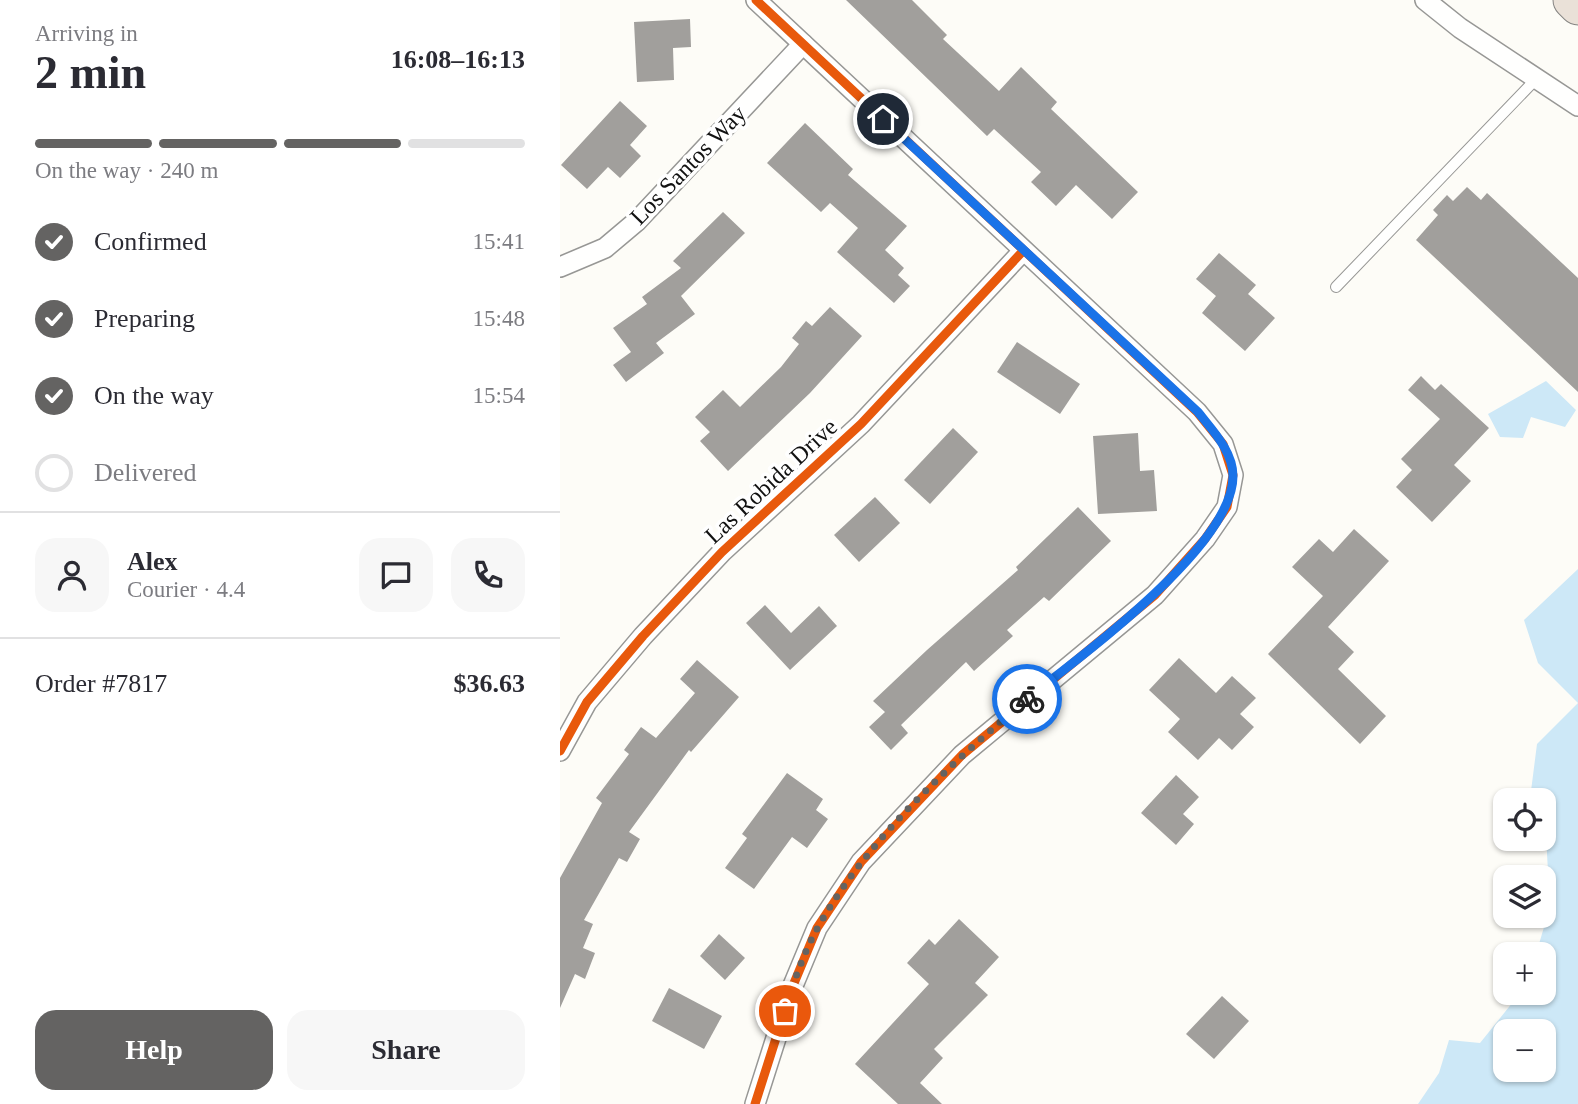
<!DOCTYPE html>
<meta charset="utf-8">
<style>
:root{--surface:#fff;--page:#f7f7f7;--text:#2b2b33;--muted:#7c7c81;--line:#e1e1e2;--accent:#646362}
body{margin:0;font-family:Georgia,serif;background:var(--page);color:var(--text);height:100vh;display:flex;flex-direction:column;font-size:26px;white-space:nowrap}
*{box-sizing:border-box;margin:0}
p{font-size:23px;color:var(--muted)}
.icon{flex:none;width:38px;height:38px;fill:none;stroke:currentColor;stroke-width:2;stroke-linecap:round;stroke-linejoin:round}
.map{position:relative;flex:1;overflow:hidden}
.drawer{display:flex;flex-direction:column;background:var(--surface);width:560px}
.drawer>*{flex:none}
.buttons{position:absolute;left:933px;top:788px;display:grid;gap:14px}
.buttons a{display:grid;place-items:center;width:63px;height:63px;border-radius:14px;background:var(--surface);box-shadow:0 2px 5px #0004;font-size:35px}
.pin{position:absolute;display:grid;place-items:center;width:60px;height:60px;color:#fff;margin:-30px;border:4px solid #fff;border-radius:50%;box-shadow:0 2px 7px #0007}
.courier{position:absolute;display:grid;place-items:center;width:70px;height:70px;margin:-35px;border:5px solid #1a73e8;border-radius:50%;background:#fff;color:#222;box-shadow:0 2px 9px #0007}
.head em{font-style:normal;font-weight:700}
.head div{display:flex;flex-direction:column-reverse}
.head{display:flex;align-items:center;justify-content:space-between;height:119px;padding:0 35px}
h1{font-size:46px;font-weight:700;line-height:52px}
.bar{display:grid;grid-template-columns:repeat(4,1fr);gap:10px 7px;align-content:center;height:84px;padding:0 35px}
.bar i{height:9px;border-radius:5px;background:var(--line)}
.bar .current{background:var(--accent)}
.bar p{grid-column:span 4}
.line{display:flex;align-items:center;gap:18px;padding:0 35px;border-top:2px solid var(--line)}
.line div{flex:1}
.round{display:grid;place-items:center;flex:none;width:74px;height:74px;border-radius:21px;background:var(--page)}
ol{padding:0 35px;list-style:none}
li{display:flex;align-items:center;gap:21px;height:77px}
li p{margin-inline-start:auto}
li .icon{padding:7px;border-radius:50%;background:var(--accent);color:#fff;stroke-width:4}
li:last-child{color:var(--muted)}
li i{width:38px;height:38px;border:4px solid var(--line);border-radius:50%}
.action{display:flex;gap:14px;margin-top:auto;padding:14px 35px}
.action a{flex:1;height:80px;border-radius:21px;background:var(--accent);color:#fff;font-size:28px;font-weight:700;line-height:80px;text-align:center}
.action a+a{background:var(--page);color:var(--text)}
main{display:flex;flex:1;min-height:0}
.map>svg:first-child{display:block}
.water{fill:#cde8f7;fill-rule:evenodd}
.building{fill:#a19f9c}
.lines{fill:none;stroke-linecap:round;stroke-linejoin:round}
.service-casing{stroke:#979795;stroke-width:12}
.minor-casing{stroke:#979795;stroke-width:22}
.motorway-casing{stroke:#858482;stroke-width:39}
.service{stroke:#fffffe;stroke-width:10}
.minor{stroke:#fffffe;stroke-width:19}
.motorway{stroke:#eae1d8;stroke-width:37}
.cycleway-casing{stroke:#fff;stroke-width:13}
.cycleway{stroke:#e8590c;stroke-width:9}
.done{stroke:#646362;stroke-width:7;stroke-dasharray:0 12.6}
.route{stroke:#1a73e8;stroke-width:9}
.labels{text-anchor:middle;stroke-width:7;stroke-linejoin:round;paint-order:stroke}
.street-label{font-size:24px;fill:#111;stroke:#fff}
</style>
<main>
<section class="drawer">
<div class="head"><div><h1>2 min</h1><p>Arriving in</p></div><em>16:08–16:13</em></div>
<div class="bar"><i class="current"></i><i class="current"></i><i class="current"></i><i></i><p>On the way · 240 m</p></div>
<ol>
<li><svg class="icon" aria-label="check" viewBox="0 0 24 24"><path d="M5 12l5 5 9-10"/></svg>Confirmed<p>15:41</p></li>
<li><svg class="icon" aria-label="check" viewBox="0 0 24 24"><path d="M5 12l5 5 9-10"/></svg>Preparing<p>15:48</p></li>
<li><svg class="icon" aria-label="check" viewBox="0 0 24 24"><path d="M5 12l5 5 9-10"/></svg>On the way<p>15:54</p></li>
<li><i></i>Delivered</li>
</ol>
<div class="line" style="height:126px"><a class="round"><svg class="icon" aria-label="person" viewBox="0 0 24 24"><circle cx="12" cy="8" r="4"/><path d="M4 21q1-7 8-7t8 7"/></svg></a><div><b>Alex</b><p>Courier · 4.4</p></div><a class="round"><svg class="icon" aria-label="chat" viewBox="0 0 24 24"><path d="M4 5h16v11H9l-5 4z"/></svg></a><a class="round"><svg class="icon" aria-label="phone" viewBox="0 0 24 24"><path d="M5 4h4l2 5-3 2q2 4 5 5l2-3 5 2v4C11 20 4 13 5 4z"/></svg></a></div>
<div class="line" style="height:91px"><div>Order #7817</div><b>$36.63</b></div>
<div class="action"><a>Help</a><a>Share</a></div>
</section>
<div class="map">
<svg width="1018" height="1104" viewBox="0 0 1018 1104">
<rect width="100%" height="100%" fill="#fdfcf7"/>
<g class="water">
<path d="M986,381l30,29 -11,17 -34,-10 -8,21 -23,-1 -12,-23z"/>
<path d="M1018,569v535h-160l21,-31 10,-33 31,3 41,-51h23v-38h-8l14,-47 -6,-107h-10l-3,-9 6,-47 41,-41 -40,-40 -14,-43zM945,1031h39v38h-39z"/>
</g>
<g class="building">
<path d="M286,0h66l35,35 -4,4 56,52 22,-24 36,35 -6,7 87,83 -26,27 -36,-34 -20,21 -25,-24 10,-10 -47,-43 -7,7z"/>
<path d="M130,19l1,28 -18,1 1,32 -37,2 -3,-60z"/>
<path d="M60,101l27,25 -17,19 11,11 -21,22 -12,-11 -21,22 -26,-24z"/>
<path d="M245,123l48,46 -5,6 59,51 -22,24 19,18 -6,7 12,11 -16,17 -57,-51 21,-24 -28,-25 -9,9 -54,-49z"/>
<path d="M907,187l14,13 6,-7 91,85v114l-162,-152 22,-25 -5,-5 14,-15 6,6z"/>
<path d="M163,212l22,21 -64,63 14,18 -39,29 8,10 -38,29 -13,-17 18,-13 -18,-24 34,-24 -5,-7 39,-29 -8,-7z"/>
<path d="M659,253l37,32 -8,9 27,24 -30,33 -43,-38 14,-17 -20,-17z"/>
<path d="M270,307l32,29 -52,57 -82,78 -28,-30 10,-9 -15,-15 28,-27 17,17 41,-40 18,-23 -7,-6 14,-17 6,5z"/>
<path d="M457,342l63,42 -20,30 -63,-42z"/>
<path d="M861,376l14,14 6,-6 48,44 -35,37 17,16 -39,41 -36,-35 16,-17 -11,-11 39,-40 -32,-29z"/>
<path d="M393,428l25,24 -48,52 -26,-24z"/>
<path d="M578,433l2,38 14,-1 3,41 -59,3 -5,-78z"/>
<path d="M315,497l25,26 -41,39 -25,-27z"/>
<path d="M518,507l33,34 -62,60 -5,-4 -37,33 6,6 -39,35 -8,-9 -65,63 7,8 -17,17 -22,-23 16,-15 -12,-11 54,-51 91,-80 -2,-3z"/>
<path d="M794,529l35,32 -61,66 26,25 -16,17 48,47 -26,28 -92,-90 55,-58 -31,-29 27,-28 14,13z"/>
<path d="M205,605l26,28 28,-27 18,20 -47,44 -44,-47z"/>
<path d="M619,658l37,35 16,-17 24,22 -16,16 14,13 -22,23 -13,-12 -21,22 -30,-28 12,-13 -31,-29z"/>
<path d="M137,660l42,37 -48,55 -2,-2 -60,82 11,7 -13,23 -8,-4 -35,62 9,4 -10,24 12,5 -10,26 -10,-5 -15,34v-130l42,-75 -6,-5 33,-44 -5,-4 17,-23 15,11 39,-45 -15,-14z"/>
<path d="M227,773l36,26 -7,11 12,9 -21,29 -15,-11 -38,52 -29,-21 22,-30 -5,-4z"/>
<path d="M616,775l23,22 -16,17 11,10 -18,21 -35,-32z"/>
<path d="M399,919l40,38 -24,26 13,12 -54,54 9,9 -23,25 22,21h-44l-43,-40 74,-80 -22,-21 22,-24 6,6z"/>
<path d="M159,934l26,24 -20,22 -25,-24z"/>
<path d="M109,988l53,28 -18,33 -52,-28z"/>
<path d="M662,996l27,25 -35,38 -28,-25z"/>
</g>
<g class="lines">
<g class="service-casing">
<path id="service" d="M776,287l201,-209"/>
</g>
<g class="minor-casing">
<g id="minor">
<path d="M865,0l35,28 118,78"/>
<path d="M0,267l45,-19 32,-27 166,-177"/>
<path d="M0,751l27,-49 56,-66 79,-84 139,-128 162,-173"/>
<path d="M195,1104l37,-116 25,-60 44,-66 101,-107 193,-160 50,-56 22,-32 6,-32 -10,-31 -26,-32 -441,-412"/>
</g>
</g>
<g class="motorway-casing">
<path id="motorway" d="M1012,0l6,6"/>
</g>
<use href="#service" class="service"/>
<use href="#minor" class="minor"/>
<use href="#motorway" class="motorway"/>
<g class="cycleway-casing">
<g id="cycleway">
<path d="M0,751l27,-49 56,-66 79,-84 139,-128 162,-173"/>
<path d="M195,1104l37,-116 25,-60 44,-66 101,-107 193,-160 50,-56 22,-32 6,-32 -10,-31 -26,-32 -441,-412"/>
</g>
</g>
<use href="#cycleway" class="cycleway"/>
</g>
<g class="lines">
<path class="done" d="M225,1011c8,-28 19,-59 33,-84 51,-90 132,-162 209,-228"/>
<path class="route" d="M323,119l315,293c14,18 35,39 35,64 0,71 -153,180 -206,223"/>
</g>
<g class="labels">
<g class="street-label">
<text transform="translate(128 165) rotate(-46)" y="8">Los Santos Way</text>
<text transform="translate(211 481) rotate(-43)" y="8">Las Robida Drive</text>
</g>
</g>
</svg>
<div class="buttons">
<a><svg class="icon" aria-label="locate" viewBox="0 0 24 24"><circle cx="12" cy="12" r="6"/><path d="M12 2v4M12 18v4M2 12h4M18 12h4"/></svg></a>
<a><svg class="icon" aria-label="layers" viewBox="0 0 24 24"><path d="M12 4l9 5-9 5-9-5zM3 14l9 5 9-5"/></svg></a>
<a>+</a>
<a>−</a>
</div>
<div class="pin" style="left:225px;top:1011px;background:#ea580c"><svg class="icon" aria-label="bag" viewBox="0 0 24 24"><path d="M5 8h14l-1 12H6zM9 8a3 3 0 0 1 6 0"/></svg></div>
<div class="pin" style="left:323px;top:119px;background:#1f2937"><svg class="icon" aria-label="home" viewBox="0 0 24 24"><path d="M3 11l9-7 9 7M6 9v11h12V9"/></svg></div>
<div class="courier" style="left:467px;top:699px"><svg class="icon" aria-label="bike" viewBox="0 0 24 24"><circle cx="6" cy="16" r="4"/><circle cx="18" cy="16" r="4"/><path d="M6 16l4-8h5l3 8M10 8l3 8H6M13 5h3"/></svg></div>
</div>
</main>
